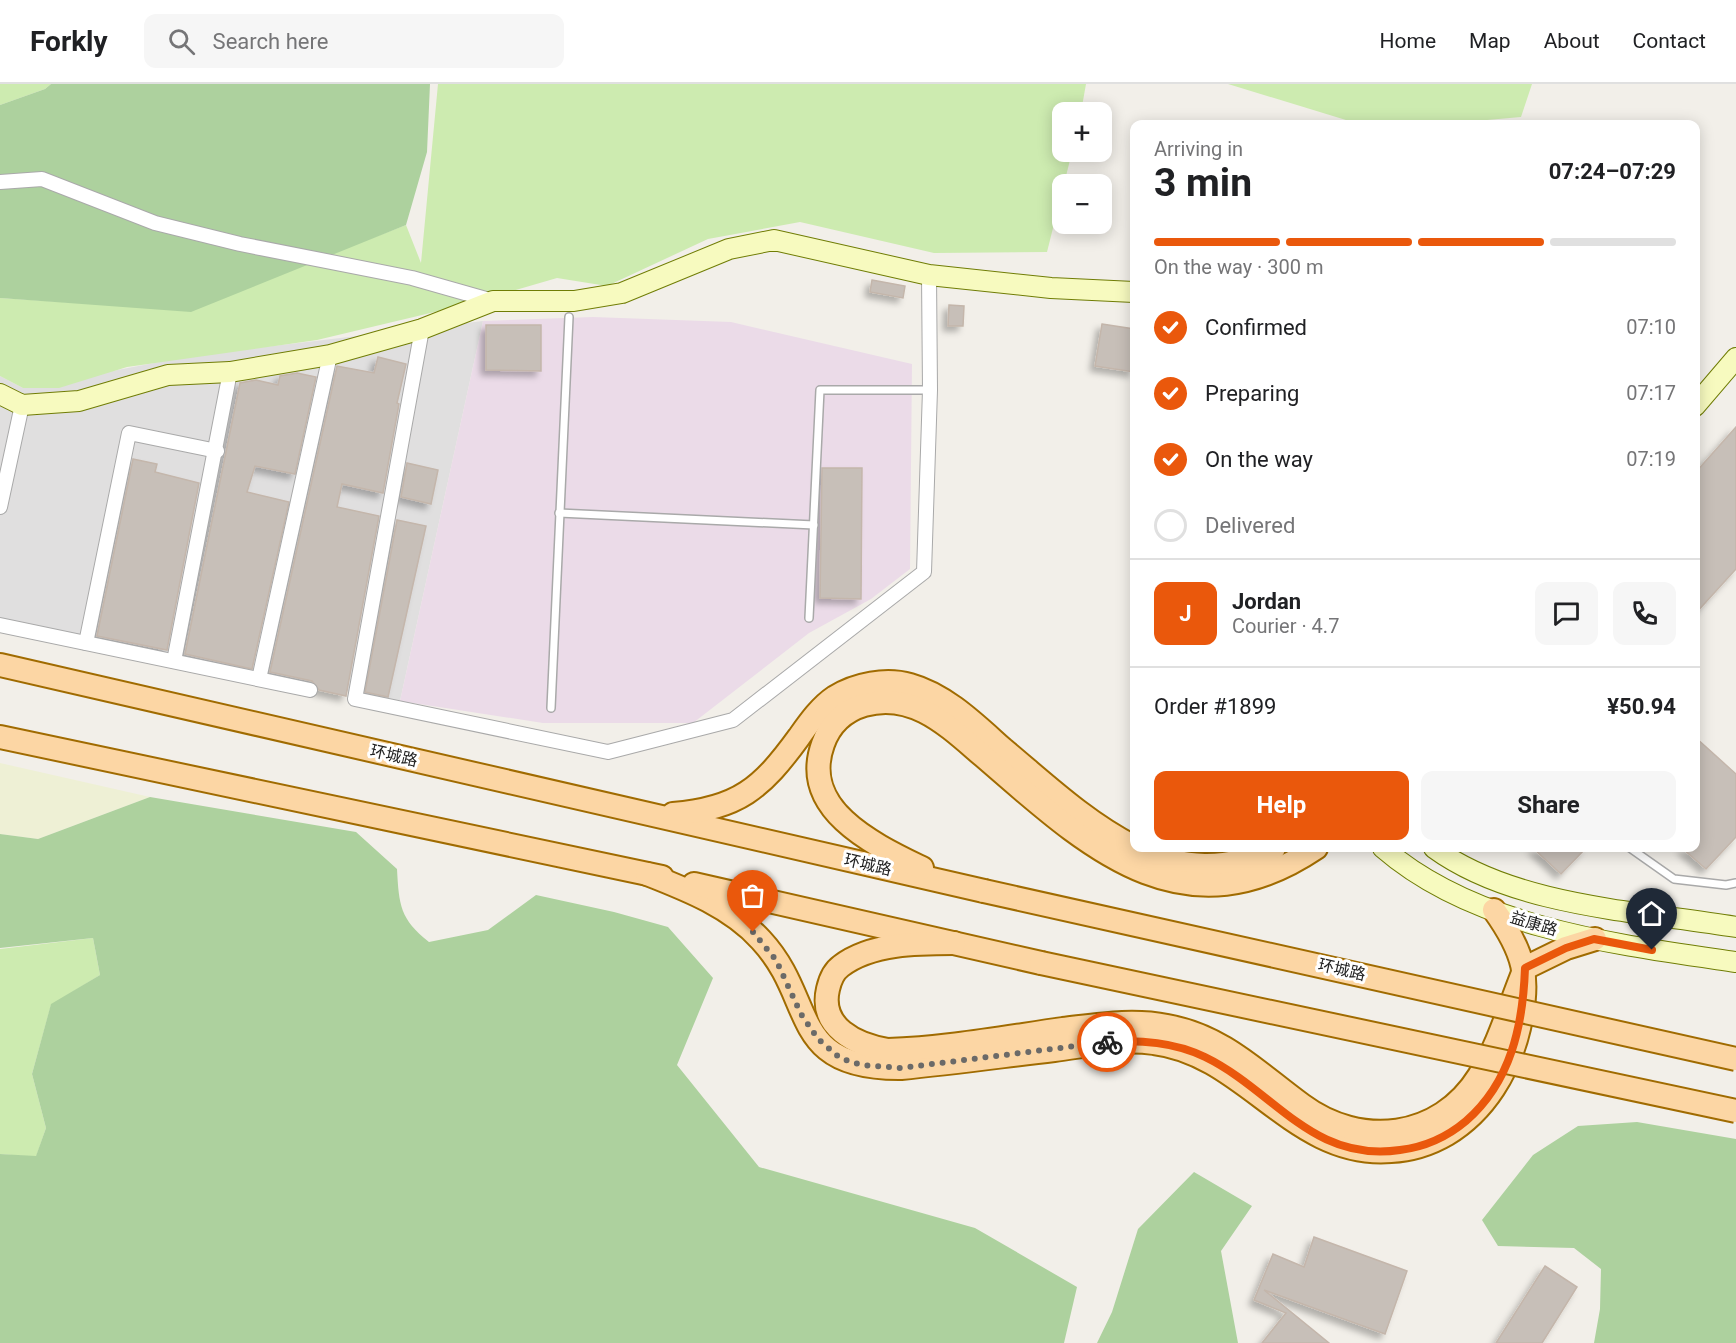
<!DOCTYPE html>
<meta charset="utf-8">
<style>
:root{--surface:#fff;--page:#f6f6f6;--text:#202124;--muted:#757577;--line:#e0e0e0;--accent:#ea580c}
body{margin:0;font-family:Roboto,"Noto Sans SC",sans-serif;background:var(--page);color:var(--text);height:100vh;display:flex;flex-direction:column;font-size:22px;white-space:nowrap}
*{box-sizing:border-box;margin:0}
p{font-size:20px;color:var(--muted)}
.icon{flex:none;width:33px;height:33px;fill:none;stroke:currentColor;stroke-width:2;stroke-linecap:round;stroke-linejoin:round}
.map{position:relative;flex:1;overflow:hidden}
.side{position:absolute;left:1130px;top:36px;width:570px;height:732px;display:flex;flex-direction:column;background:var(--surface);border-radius:12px;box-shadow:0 3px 15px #0003}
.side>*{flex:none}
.tools{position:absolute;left:1052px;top:18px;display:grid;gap:12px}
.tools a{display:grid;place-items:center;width:60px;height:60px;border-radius:12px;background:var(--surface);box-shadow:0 3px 15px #0003;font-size:30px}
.pin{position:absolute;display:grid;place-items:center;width:51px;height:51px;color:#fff;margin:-62px -26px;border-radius:50% 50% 50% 0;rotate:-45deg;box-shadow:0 0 6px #0007}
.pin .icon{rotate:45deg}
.courier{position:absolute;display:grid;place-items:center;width:60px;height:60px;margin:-30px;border:4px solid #ea580c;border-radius:50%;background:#fff;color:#222;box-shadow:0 2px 8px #0007}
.overview em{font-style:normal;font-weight:700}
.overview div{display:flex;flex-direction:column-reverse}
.overview{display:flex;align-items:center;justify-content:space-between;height:102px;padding:0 24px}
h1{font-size:39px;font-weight:700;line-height:45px}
.bar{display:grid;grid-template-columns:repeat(4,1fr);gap:9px 6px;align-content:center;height:72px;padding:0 24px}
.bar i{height:8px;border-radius:4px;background:var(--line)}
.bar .selected{background:var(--accent)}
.bar p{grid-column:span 4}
.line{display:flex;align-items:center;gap:15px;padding:0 24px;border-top:2px solid var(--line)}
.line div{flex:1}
.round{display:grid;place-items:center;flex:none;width:63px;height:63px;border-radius:12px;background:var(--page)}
ol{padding:0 24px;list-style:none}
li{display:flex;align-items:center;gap:18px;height:66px}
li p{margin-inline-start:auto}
li .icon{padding:6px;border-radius:50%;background:var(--accent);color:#fff;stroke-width:4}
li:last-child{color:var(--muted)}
li i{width:33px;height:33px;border:3px solid var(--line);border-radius:50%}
.cta{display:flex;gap:12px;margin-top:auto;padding:12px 24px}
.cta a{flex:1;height:69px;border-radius:12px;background:var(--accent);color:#fff;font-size:24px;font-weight:700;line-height:69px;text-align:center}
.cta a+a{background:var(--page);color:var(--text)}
header{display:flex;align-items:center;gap:36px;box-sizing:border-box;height:84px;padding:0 30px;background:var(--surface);border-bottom:2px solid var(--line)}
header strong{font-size:28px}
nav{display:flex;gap:33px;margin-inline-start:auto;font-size:21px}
.search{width:420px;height:54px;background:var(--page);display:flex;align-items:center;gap:15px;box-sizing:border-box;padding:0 21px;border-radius:12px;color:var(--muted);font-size:22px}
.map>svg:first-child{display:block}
.residential{fill:#e0dfdf}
.industrial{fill:#ebdbe8}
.farmland{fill:#eef0d5}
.grass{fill:#cdebb0}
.forest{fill:#add19e}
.building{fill:#c7bfb8;stroke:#c4b6ab;stroke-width:1.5;filter:url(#shadow)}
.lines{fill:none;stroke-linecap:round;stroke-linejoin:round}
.lane-casing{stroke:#a9a9a9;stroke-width:10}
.street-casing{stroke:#a9a9a9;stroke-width:16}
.secondary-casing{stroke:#707d05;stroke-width:22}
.primary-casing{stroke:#a06b00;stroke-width:26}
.lane{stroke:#fff;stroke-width:7}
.street{stroke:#fff;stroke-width:14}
.secondary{stroke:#f7fabf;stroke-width:20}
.primary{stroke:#fcd6a4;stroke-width:22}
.primary-bridge-casing{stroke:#a06b00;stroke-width:26;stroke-linecap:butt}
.primary-bridge{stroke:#fcd6a4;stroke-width:22}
.done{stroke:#6b6a68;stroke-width:6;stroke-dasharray:0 10.8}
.route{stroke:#ea580c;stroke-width:8}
.labels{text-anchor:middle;stroke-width:6;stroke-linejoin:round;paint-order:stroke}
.street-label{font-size:16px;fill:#222;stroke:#fff}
</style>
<header>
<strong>Forkly</strong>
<div class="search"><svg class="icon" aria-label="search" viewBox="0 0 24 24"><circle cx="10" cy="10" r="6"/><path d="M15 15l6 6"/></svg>Search here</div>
<nav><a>Home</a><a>Map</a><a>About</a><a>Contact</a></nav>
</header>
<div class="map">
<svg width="1736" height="1259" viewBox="0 0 1736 1259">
<defs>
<filter id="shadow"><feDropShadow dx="-5" dy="5" stdDeviation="3" flood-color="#0004"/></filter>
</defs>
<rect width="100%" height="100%" fill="#f2efe9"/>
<path class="residential" d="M483,237l-83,380 -400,-74v-251l23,12 173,-33z"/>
<path class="industrial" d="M593,233l138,5 181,42 -2,205 -39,30 -62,34 -116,90h-150l-143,-22 83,-380z"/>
<path class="farmland" d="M0,679l150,34 -112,42 -38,-5z"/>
<g class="grass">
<path d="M0,0h51l-6,5 -45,16z"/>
<path d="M438,0h648l-5,28h-19v40h10l-25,100 -113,1 -134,-31 -92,17 -101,47 -50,-8 -93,27 -147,35 -190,27 -68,21h-36l-23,-12v-78l94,6 268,-62 44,-17 15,38z"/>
<path d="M1228,0h304l-11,33 -79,7h-83z"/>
<path d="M93,854l7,37 -49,30 -19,69 14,54 -10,29 -36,-3v-205z"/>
</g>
<g class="forest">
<path d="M51,0h379l-3,68 -21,73 -215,87 -191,-14v-193l45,-16z"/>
<path d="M150,713l206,35 41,37c2,36 3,50 32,73l59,-12 48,-35 78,17 54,15 45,51 -36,87 82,102 216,61 102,59 -13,56h-1064v-189l36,2 10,-28 -14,-54 19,-70 49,-29 -7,-37 -93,10v-114l38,5z"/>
<path d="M1637,1038l99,17v204h-142l6,-34 1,-40 -27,-21 -76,-2 -16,-26 51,-65 45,-29z"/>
<path d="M1194,1088l58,34 -31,45 17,92h-141l15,-31 26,-83z"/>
</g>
<g class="building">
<path d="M872,196l33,6 -2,12 -33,-6z"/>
<path d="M949,221l15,1 -1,20h-15z"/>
<path d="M1102,240l32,5v43l-39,-6z"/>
<path d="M486,241h55v46l-55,-1z"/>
<path d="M378,273l28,7 -9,39 2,1 -16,89 -41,-9 -5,23 42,9 -33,180 -27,-6 -7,-9 -42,-9 67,-306 37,7z"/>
<path d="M297,289l19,4 -21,97 -40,-8 -8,26 42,10 -37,167 -67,-15 55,-271 16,-3 22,5 2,-9z"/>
<path d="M1736,343v142l-41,45v-141z"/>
<path d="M133,375l24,5 -2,8 44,11 -32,167 -70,-14z"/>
<path d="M407,379l31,7 -7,34 -30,-7z"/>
<path d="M822,384h40l-1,131 -41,-1z"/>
<path d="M397,436l29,6 -38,171 -23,-5z"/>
<path d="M1695,653l41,37v63l-30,32 -24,-21h13z"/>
<path d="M1533,764h53l-25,26z"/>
<path d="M1314,1153l93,34 -22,63 -121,-44 65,53h-67l24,-30 -32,-13 19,-46 31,13z"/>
<path d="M1545,1182l32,21 -35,56h-46z"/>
</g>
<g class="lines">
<g class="lane-casing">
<g id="lane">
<path d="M559,429l255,12"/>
<path d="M809,534l11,-228h110"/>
<path d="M551,624l18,-391"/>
<path d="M1630,764l44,31 52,6 10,-2"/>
</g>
</g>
<g class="street-casing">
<g id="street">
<path d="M0,98l42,-3 113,44 85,21 172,34 81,23"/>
<path d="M422,245l-67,370 253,53 125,-32 191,-148 6,-182 -1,-115"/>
<path d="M0,423l22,-102"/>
<path d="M0,541l310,65"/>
<path d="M86,559l43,-210 88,18"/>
<path d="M174,577l56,-289"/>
<path d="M259,595l71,-324"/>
</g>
</g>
<g class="secondary-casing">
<g id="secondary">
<path d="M0,310l22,11 57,-4 89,-26 62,-3 100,-17 92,-26 71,-28h81l48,-8 107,-44 45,-9 155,35 122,13 83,4"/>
<path d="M1695,322l41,-48"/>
<path d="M1383,764c92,80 236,97 353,114"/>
<path d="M1434,764c81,59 206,63 302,79"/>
</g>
</g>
<g class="primary-casing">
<g id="primary">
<path d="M0,581l984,226"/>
<path d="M0,653l662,140"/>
<path d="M673,730c65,-5 89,-26 126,-77 10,-14 21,-30 36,-40 21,-13 51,-19 75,-12 36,10 66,40 93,64 42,35 82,73 131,98"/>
<path d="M1135,764c47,21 92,24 139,0"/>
<path d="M922,784c-47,-23 -123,-58 -99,-124 7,-20 21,-33 41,-39 49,-14 84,21 119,51 101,87 198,183 333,92"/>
<path d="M647,790c41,16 84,33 114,66 56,60 26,129 140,128 51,-5 102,-12 153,-18 33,-4 66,-12 100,-7 92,11 140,116 237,108 20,-1 39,-7 56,-17 38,-23 62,-63 72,-106 12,-51 5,-76 -25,-118"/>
<path d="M694,800l347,79"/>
<path d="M954,859c-35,0 -83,0 -113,23 -7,5 -11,14 -13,23 -9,38 28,56 60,61 58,-2 118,-13 175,-21 35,-4 69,-10 104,-3 56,10 91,47 135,79 58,43 137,35 177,-29 20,-32 31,-72 46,-108l41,-20 29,-9"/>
</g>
</g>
<use href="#lane" class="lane"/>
<use href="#street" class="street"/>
<use href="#secondary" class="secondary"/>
<use href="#primary" class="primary"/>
<g class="primary-bridge-casing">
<g id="primary-bridge">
<path d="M984,807l752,168"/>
<path d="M1041,879l695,148"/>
</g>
</g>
<use href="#primary-bridge" class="primary-bridge"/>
</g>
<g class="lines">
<path class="done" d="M753,848l23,28 25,54 17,25 22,19 21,7 40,3 206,-26"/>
<path class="route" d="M1107,958c34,-2 67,0 98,15 70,34 107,106 195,93 25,-3 47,-13 66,-29 45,-39 57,-96 59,-153l41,-20 28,-9 58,11"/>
</g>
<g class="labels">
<g class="street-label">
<text transform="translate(394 671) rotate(13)" y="6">环城路</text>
<text transform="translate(868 780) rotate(13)" y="6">环城路</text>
<text transform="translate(1534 839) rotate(17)" y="6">益康路</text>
<text transform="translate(1342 885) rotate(13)" y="6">环城路</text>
</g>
</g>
</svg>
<div class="tools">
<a>+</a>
<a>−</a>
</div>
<div class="pin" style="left:753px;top:848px;background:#ea580c"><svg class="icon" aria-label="bag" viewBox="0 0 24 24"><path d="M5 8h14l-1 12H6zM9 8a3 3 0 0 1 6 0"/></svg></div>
<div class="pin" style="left:1652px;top:866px;background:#1f2937"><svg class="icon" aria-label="home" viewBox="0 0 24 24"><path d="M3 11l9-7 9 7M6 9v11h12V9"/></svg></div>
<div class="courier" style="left:1107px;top:958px"><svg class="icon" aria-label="bike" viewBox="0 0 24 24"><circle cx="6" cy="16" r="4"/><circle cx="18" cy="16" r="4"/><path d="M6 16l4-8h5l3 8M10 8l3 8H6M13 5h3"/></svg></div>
<section class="side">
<div class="overview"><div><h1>3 min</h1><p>Arriving in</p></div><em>07:24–07:29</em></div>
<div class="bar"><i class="selected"></i><i class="selected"></i><i class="selected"></i><i></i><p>On the way · 300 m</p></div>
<ol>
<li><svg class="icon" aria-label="check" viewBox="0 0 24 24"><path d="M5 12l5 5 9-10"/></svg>Confirmed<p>07:10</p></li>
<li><svg class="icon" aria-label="check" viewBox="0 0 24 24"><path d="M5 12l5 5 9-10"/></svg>Preparing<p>07:17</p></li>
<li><svg class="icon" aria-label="check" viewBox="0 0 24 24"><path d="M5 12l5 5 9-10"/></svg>On the way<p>07:19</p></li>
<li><i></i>Delivered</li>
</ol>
<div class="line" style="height:108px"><b class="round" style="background:var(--accent);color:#fff">J</b><div><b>Jordan</b><p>Courier · 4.7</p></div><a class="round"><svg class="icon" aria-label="chat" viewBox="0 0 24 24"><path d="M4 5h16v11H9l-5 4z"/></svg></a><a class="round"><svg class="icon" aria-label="phone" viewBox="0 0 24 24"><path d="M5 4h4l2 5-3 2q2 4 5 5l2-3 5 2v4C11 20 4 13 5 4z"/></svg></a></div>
<div class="line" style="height:78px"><div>Order #1899</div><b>¥50.94</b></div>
<div class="cta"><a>Help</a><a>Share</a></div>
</section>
</div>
